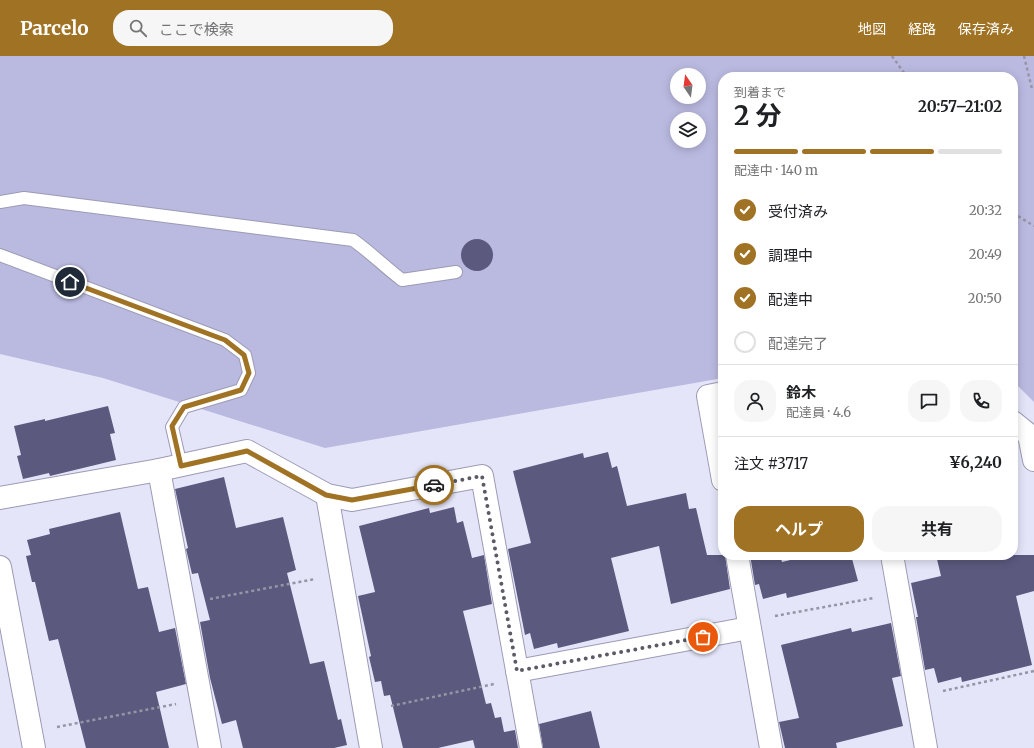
<!DOCTYPE html>
<html lang="ja">
<meta charset="utf-8">
<style>
:root{--surface:#fff;--page:#f6f6f6;--text:#202124;--muted:#757577;--line:#e0e0e0;--accent:#a07224}
body{margin:0;font-family:Merriweather,"Noto Sans JP",serif;background:var(--page);color:var(--text);height:100vh;display:flex;flex-direction:column;font-size:15px;white-space:nowrap}
*{box-sizing:border-box;margin:0}
p{font-size:13px;color:var(--muted)}
.icon{flex:none;width:22px;height:22px;fill:none;stroke:currentColor;stroke-width:2;stroke-linecap:round;stroke-linejoin:round}
.map{position:relative;flex:1;overflow:hidden}
.details{position:absolute;left:718px;top:16px;width:300px;height:488px;display:flex;flex-direction:column;background:var(--surface);border-radius:16px;box-shadow:0 2px 10px #0003}
.details>*{flex:none}
.needle{width:26px;rotate:346deg}
.buttons{position:absolute;left:670px;top:12px;display:grid;gap:8px}
.buttons a{display:grid;place-items:center;width:36px;height:36px;border-radius:50%;background:var(--surface);box-shadow:0 2px 10px #0003;font-size:20px}
.pin{position:absolute;display:grid;place-items:center;width:34px;height:34px;color:#fff;margin:-17px;border:2px solid #fff;border-radius:50%;box-shadow:0 1px 4px #0007}
.courier{position:absolute;display:grid;place-items:center;width:40px;height:40px;margin:-20px;border:3px solid #a07224;border-radius:50%;background:#fff;color:#222;box-shadow:0 1px 5px #0007}
.summary em{font-style:normal;font-weight:700}
.summary div{display:flex;flex-direction:column-reverse}
.summary{display:flex;align-items:center;justify-content:space-between;height:68px;padding:0 16px}
h1{font-size:26px;font-weight:700;line-height:30px}
.bar{display:grid;grid-template-columns:repeat(4,1fr);gap:6px 4px;align-content:center;height:48px;padding:0 16px}
.bar i{height:5px;border-radius:3px;background:var(--line)}
.bar .active{background:var(--accent)}
.bar p{grid-column:span 4}
.line{display:flex;align-items:center;gap:10px;padding:0 16px;border-top:1px solid var(--line)}
.line div{flex:1}
.round{display:grid;place-items:center;flex:none;width:42px;height:42px;border-radius:16px;background:var(--page)}
ol{padding:0 16px;list-style:none}
li{display:flex;align-items:center;gap:12px;height:44px}
li p{margin-inline-start:auto}
li .icon{padding:4px;border-radius:50%;background:var(--accent);color:#fff;stroke-width:4}
li:last-child{color:var(--muted)}
li i{width:22px;height:22px;border:2px solid var(--line);border-radius:50%}
.button{display:flex;gap:8px;margin-top:auto;padding:8px 16px}
.button a{flex:1;height:46px;border-radius:16px;background:var(--accent);color:#fff;font-size:16px;font-weight:700;line-height:46px;text-align:center}
.button a+a{background:var(--page);color:var(--text)}
header{display:flex;align-items:center;gap:24px;box-sizing:border-box;height:56px;padding:0 20px;background:var(--accent);color:#fff}
header strong{font-size:19px}
nav{display:flex;gap:22px;margin-inline-start:auto;font-size:14px}
.search{width:280px;height:36px;background:var(--page);display:flex;align-items:center;gap:10px;box-sizing:border-box;padding:0 14px;border-radius:16px;color:var(--muted);font-size:15px}
.map>svg:first-child{display:block}
.green{fill:#bab9e0;fill-rule:evenodd}
.building{fill:#5b597e}
.lines{fill:none;stroke-linecap:round;stroke-linejoin:round}
.lane-casing{stroke:#9c9bb4;stroke-width:14}
.street-casing{stroke:#9c9bb4;stroke-width:24}
.path{stroke:#9595a5;stroke-width:2.5;stroke-dasharray:3 3;stroke-linecap:butt}
.lane{stroke:#fff;stroke-width:12}
.street{stroke:#fff;stroke-width:22}
.done{stroke:#5b5b68;stroke-width:4;stroke-dasharray:0 7.2}
.route{stroke:#a07224;stroke-width:5}
</style>
<header>
<strong>Parcelo</strong>
<div class="search"><svg class="icon" aria-label="search" viewBox="0 0 24 24"><circle cx="10" cy="10" r="6"/><path d="M15 15l6 6"/></svg>ここで検索</div>
<nav><a>地図</a><a>経路</a><a>保存済み</a></nav>
</header>
<div class="map">
<svg width="1034" height="692" viewBox="0 0 1034 692">
<rect width="100%" height="100%" fill="#e5e5fa"/>
<path class="green" d="M0,0h1034v346l-21,-21v-304h-290v301l-398,70 -222,-70 -103,-24zM677,19h22v22h-22zM677,63h22v22h-22z"/>
<g class="building">
<circle cx="477" cy="199" r="16"/>
<path d="M108,350l7,27 -5,1 6,26 -66,16 -1,-3 -26,6 -6,-23 4,-1 -7,-29 31,-7v2z"/>
<path d="M608,396l4,16 5,-2 10,40 59,-13 3,16 7,-1 11,47h18l5,34 -59,15 -12,-58 -48,12 18,73 -71,17 -1,-5 -23,6 -4,-16 -5,2 -17,-86 23,-6 -18,-72 70,-18 1,5z"/>
<path d="M224,421l12,51 47,-11 13,53 -9,3 23,91 14,-3 14,59 3,-1 6,26 -13,3h-91l-7,-28 -14,4 -12,-46 -10,-56 10,-2 -12,-47 -6,1 -6,-25 2,-1 -13,-59z"/>
<path d="M454,451l3,16 6,-2 9,37 12,-3 8,49 -29,7 23,93 5,-1 4,15 6,-1 3,15 11,-2 3,18h-43l-2,-8 -35,8h-35l-13,-53 -6,1 -3,-15 -6,1 -6,-25 2,-1 -13,-60 17,-4 -16,-66 70,-18 1,5z"/>
<path d="M120,456l18,77 10,-2 11,45 16,-4 11,56 -30,8 13,56h-83l-28,-109 -9,2 -14,-59h-3l-6,-26 5,-1 -4,-15 23,-6 -1,-5z"/>
<path d="M750,499h30l2,7 29,-7h40l7,26 -71,17 -1,-5 -23,6 -4,-15 -4,1z"/>
<path d="M936,499h98v36l-18,5 16,69 -70,17 -1,-5 -23,6 -4,-15 -9,2 -9,-53h2l-7,-34 30,-7z"/>
<path d="M891,567l10,53 -9,2 11,48 -67,17 1,5h-52l-6,-26 20,-4 -18,-73 70,-17 1,4z"/>
<path d="M591,655l9,37h-57l-4,-24z"/>
</g>
<g class="lines">
<g class="lane-casing">
<g id="lane">
<path d="M0,146l24,-4 329,42c17,12 32,27 49,40l54,-8"/>
<path d="M0,199l225,85 20,15 4,18 -8,17 -57,17 -12,20 9,39"/>
</g>
</g>
<g class="street-casing">
<g id="street">
<path d="M723,337l-15,3 15,84"/>
<path d="M1013,366l16,13 5,25"/>
<path d="M159,414l51,278"/>
<path d="M327,439l44,253"/>
<path d="M0,442l159,-28 88,-19 80,44 25,5 130,-24 49,272"/>
<path d="M737,499l34,193"/>
<path d="M892,499l34,193"/>
<path d="M0,511l34,181"/>
<path d="M517,615l232,-43"/>
</g>
</g>
<g class="path">
<path d="M892,0l15,21"/>
<path d="M1024,0l8,33"/>
<path d="M1013,157l21,13"/>
<path d="M210,543l105,-20"/>
<path d="M775,560l99,-18"/>
<path d="M943,635l91,-20"/>
<path d="M391,650l103,-22"/>
<path d="M57,671l119,-23"/>
</g>
<use href="#lane" class="lane"/>
<use href="#street" class="street"/>
</g>
<g class="lines">
<path class="done" d="M434,429l48,-9 35,195 186,-34"/>
<path class="route" d="M70,226l155,58 19,15 5,18 -8,17 -57,17 -12,19 9,40 66,-15 79,44 26,5 82,-15"/>
</g>
</svg>
<div class="buttons">
<a><svg class="needle" viewBox="-14 -14 28 28"><path d="M0-13l5 13h-10z" fill="#e53935"/><path d="M0 13l5-13h-10z" fill="#757577"/></svg></a>
<a><svg class="icon" aria-label="layers" viewBox="0 0 24 24"><path d="M12 4l9 5-9 5-9-5zM3 14l9 5 9-5"/></svg></a>
</div>
<div class="pin" style="left:703px;top:581px;background:#ea580c"><svg class="icon" aria-label="bag" viewBox="0 0 24 24"><path d="M5 8h14l-1 12H6zM9 8a3 3 0 0 1 6 0"/></svg></div>
<div class="pin" style="left:70px;top:226px;background:#1f2937"><svg class="icon" aria-label="home" viewBox="0 0 24 24"><path d="M3 11l9-7 9 7M6 9v11h12V9"/></svg></div>
<div class="courier" style="left:434px;top:429px"><svg class="icon" aria-label="car" viewBox="0 0 24 24"><path d="M5 17H2v-5l4-1 3-4h7l3 4 3 1v5h-3M9 17h6M6 11h13"/><circle cx="7" cy="17" r="2"/><circle cx="17" cy="17" r="2"/></svg></div>
<section class="details">
<div class="summary"><div><h1>2 分</h1><p>到着まで</p></div><em>20:57–21:02</em></div>
<div class="bar"><i class="active"></i><i class="active"></i><i class="active"></i><i></i><p>配達中 · 140 m</p></div>
<ol>
<li><svg class="icon" aria-label="check" viewBox="0 0 24 24"><path d="M5 12l5 5 9-10"/></svg>受付済み<p>20:32</p></li>
<li><svg class="icon" aria-label="check" viewBox="0 0 24 24"><path d="M5 12l5 5 9-10"/></svg>調理中<p>20:49</p></li>
<li><svg class="icon" aria-label="check" viewBox="0 0 24 24"><path d="M5 12l5 5 9-10"/></svg>配達中<p>20:50</p></li>
<li><i></i>配達完了</li>
</ol>
<div class="line" style="height:72px"><a class="round"><svg class="icon" aria-label="person" viewBox="0 0 24 24"><circle cx="12" cy="8" r="4"/><path d="M4 21q1-7 8-7t8 7"/></svg></a><div><b>鈴木</b><p>配達員 · 4.6</p></div><a class="round"><svg class="icon" aria-label="chat" viewBox="0 0 24 24"><path d="M4 5h16v11H9l-5 4z"/></svg></a><a class="round"><svg class="icon" aria-label="phone" viewBox="0 0 24 24"><path d="M5 4h4l2 5-3 2q2 4 5 5l2-3 5 2v4C11 20 4 13 5 4z"/></svg></a></div>
<div class="line" style="height:52px"><div>注文 #3717</div><b>¥6,240</b></div>
<div class="button"><a>ヘルプ</a><a>共有</a></div>
</section>
</div>
